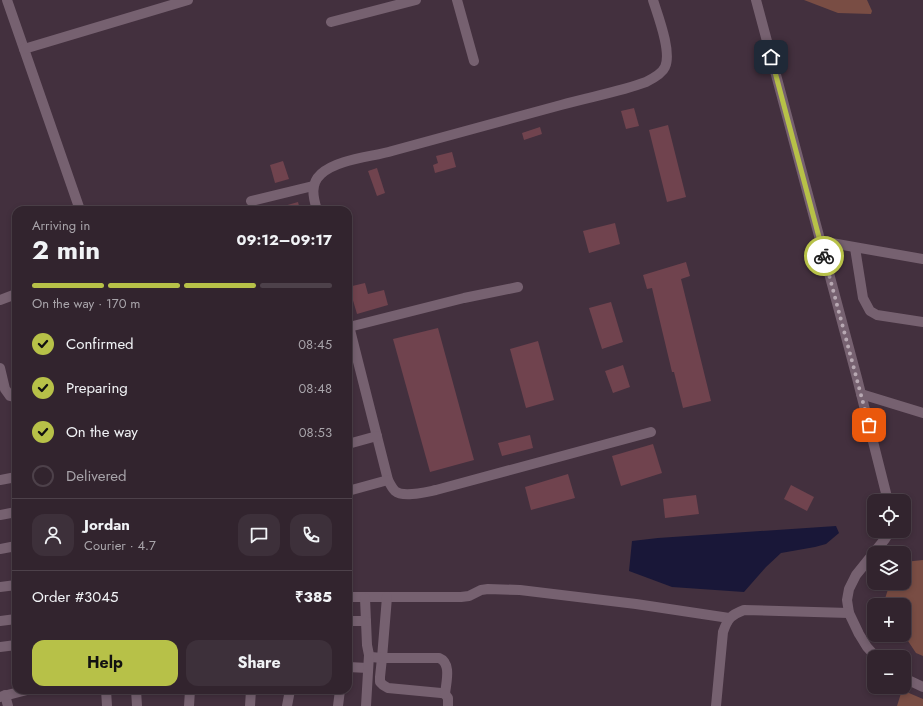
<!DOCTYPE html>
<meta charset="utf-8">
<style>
:root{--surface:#32242e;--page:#3d303a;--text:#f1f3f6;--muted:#a8a4aa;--line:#4d414a;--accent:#b7c148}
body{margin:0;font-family:Jost,sans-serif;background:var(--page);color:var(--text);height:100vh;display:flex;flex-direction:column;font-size:15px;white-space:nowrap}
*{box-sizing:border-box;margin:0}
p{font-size:13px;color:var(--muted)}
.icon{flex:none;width:22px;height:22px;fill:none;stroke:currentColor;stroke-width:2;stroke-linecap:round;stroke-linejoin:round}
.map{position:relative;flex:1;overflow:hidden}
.side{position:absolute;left:12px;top:206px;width:340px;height:488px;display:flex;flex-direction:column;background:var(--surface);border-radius:12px;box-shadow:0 2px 6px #0003,0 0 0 1px var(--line)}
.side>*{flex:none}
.tools{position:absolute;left:867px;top:494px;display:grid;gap:8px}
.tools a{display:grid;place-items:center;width:44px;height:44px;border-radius:8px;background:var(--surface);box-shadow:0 2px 6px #0003,0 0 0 1px var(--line);font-size:20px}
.pin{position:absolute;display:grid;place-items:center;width:34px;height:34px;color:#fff;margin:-17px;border-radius:8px;box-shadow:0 2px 6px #0006}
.courier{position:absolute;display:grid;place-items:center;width:40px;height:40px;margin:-20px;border:3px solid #b7c148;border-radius:50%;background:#fff;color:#222;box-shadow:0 1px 5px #0007}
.summary em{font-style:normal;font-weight:700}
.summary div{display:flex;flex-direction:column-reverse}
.summary{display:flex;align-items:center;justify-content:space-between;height:68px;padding:0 20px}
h1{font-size:26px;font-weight:700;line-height:30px}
.bar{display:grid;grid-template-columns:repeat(4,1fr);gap:6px 4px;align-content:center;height:48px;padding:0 20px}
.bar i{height:5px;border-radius:3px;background:var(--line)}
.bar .on{background:var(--accent)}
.bar p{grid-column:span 4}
.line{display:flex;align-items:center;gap:10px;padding:0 20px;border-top:1px solid var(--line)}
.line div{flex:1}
.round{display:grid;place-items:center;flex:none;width:42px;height:42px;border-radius:12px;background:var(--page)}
ol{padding:0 20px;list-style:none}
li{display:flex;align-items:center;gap:12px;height:44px}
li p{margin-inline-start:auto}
li .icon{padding:4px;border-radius:50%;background:var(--accent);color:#111;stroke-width:4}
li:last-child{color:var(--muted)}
li i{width:22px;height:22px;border:2px solid var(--line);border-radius:50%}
.action{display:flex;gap:8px;margin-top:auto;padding:8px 20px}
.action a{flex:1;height:46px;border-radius:12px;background:var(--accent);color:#111;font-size:16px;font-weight:700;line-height:46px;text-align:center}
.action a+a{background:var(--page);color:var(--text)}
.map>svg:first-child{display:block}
.green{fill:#794d44}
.water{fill:#191738}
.building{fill:#70434e}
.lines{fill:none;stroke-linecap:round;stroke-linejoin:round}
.minor{stroke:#766170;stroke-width:10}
.done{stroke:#b7a8b2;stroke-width:4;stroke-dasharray:0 7.2}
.route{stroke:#b7c148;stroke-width:5}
</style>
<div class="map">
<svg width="923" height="706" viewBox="0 0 923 706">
<rect width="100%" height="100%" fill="#43303e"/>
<g class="green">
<path d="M804,0h63l5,11 -1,3 -33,-1z"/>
<path d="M923,560v96l-7,-3 -12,-18v-30h-21l7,-22h14v-21z"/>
<path d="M902,690l21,9v7h-26z"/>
</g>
<path class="water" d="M836,526l3,7 -13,11 -11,3 -34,6 -15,14 -22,25 -72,-5 -43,-16 3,-30 26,-3z"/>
<g class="building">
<path d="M634,108l5,18 -13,3 -5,-18z"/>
<path d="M668,125l18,72 -19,5 -18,-72z"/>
<path d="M540,127l2,7 -18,6 -2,-7z"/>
<path d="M452,152l4,15 -21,6 -2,-8 5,-2 -2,-7z"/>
<path d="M283,161l6,18 -14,4 -5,-18z"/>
<path d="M377,168l8,25 -8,3 -9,-25z"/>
<path d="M298,202l2,8h-23v-2z"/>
<path d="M615,223l5,21 -31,9 -6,-22z"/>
<path d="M686,262l4,14 -9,3 30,122 -28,7 -9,-36h-2l-20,-84 -5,1 -4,-14z"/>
<path d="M365,283l3,11 16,-4 4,15 -31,9 -5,-17 -4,1v-11z"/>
<path d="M611,302l12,40 -21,7 -13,-41z"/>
<path d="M438,328l36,132 -44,12 -37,-133z"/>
<path d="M538,341l16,59 -28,8 -16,-59z"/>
<path d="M623,365l7,22 -17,6 -8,-22z"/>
<path d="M530,435l3,13 -31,8 -4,-13z"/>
<path d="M653,444l9,29 -41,13 -9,-30z"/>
<path d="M568,474l7,24 -44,12 -6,-23z"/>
<path d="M791,485l23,12 -7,14 -23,-12z"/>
<path d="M696,495l3,19 -34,4 -2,-19z"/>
</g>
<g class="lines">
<g class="minor">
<path d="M7,0l73,210"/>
<path d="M457,0l17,61"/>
<path d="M756,0l101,378 31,123"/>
<path d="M331,22l85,-22"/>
<path d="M24,49l164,-49"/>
<path d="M251,201l62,-15"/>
<path d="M317,210c-4,-13 -7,-26 4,-36 16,-15 51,-17 71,-23 57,-15 113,-31 169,-46 28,-8 58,-13 85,-23 6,-3 16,-8 19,-15 7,-15 -7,-51 -12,-67"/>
<path d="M820,241l103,18"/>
<path d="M855,248l8,50 7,13 7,4 46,7"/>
<path d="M0,300l16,-6"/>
<path d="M348,322l40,158c2,4 4,8 7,11 8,7 31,1 41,-1l215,-58"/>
<path d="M349,327l115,-29 54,-11"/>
<path d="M0,368l5,21 5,7 4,1h2"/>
<path d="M861,394l62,19"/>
<path d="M348,444l29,-8"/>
<path d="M0,480l16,-3"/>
<path d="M348,491l40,-11"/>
<path d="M0,515l16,-3"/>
<path d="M0,549l16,-3"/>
<path d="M0,587l16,-2"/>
<path d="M348,597h113l8,-1 12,-6 7,-1 32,1 116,14 93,14"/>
<path d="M387,597l-5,61 -2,19v5l3,3 5,3 53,5 4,1 3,4v8"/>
<path d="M365,598l2,47 2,10 2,2 11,1h57c13,5 7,25 6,36"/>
<path d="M0,621l16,-2"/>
<path d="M348,621h18"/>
<path d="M0,647l16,-2"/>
<path d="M876,657l-9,-10 -8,-13 -10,-21 -2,-13 2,-11 7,-14 29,-36 5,-8"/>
<path d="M348,667l20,1"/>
<path d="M904,678l19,9"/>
<path d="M106,690l1,16"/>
<path d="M136,690l1,16"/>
<path d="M5,695l3,11"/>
<path d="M0,697l27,-7"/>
<path d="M189,706l1,-16"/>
<path d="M250,706l1,-16"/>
<path d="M287,706l3,-16"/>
<path d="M338,706l2,-16"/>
<path d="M366,706l3,-51"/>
<path d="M716,706l7,-74c5,-14 8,-17 21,-22l105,3"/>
</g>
</g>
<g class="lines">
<path class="done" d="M824,256l45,169"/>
<path class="route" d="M771,57l53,199"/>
</g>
</svg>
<div class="tools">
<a><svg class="icon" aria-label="locate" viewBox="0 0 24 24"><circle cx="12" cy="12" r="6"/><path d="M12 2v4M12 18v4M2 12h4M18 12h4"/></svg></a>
<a><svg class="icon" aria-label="layers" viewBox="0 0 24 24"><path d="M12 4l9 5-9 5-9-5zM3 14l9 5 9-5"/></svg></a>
<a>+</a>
<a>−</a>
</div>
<div class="pin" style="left:869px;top:425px;background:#ea580c"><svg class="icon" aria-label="bag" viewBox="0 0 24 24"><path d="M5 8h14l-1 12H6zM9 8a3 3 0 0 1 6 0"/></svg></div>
<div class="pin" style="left:771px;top:57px;background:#1f2937"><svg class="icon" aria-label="home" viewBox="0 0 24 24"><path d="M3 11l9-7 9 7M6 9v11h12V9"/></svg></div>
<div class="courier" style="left:824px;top:256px"><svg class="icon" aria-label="bike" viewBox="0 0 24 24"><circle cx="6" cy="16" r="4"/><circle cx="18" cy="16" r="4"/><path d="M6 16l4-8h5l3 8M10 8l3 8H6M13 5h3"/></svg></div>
<section class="side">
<div class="summary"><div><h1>2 min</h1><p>Arriving in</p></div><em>09:12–09:17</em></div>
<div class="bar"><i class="on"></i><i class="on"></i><i class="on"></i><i></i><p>On the way · 170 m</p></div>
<ol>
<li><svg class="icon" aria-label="check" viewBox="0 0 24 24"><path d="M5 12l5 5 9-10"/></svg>Confirmed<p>08:45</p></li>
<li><svg class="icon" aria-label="check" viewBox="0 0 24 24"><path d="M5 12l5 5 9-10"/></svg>Preparing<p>08:48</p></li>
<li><svg class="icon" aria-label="check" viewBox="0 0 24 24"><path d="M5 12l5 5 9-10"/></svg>On the way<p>08:53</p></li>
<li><i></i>Delivered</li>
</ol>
<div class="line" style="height:72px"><a class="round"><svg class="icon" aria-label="person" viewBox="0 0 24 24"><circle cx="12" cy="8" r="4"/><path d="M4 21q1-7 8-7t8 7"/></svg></a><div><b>Jordan</b><p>Courier · 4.7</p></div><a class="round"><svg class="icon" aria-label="chat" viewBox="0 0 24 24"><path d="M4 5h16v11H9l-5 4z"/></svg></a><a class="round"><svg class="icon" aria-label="phone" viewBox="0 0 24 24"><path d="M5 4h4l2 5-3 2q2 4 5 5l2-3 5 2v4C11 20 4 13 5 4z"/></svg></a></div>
<div class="line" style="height:52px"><div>Order #3045</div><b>₹385</b></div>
<div class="action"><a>Help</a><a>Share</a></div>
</section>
</div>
